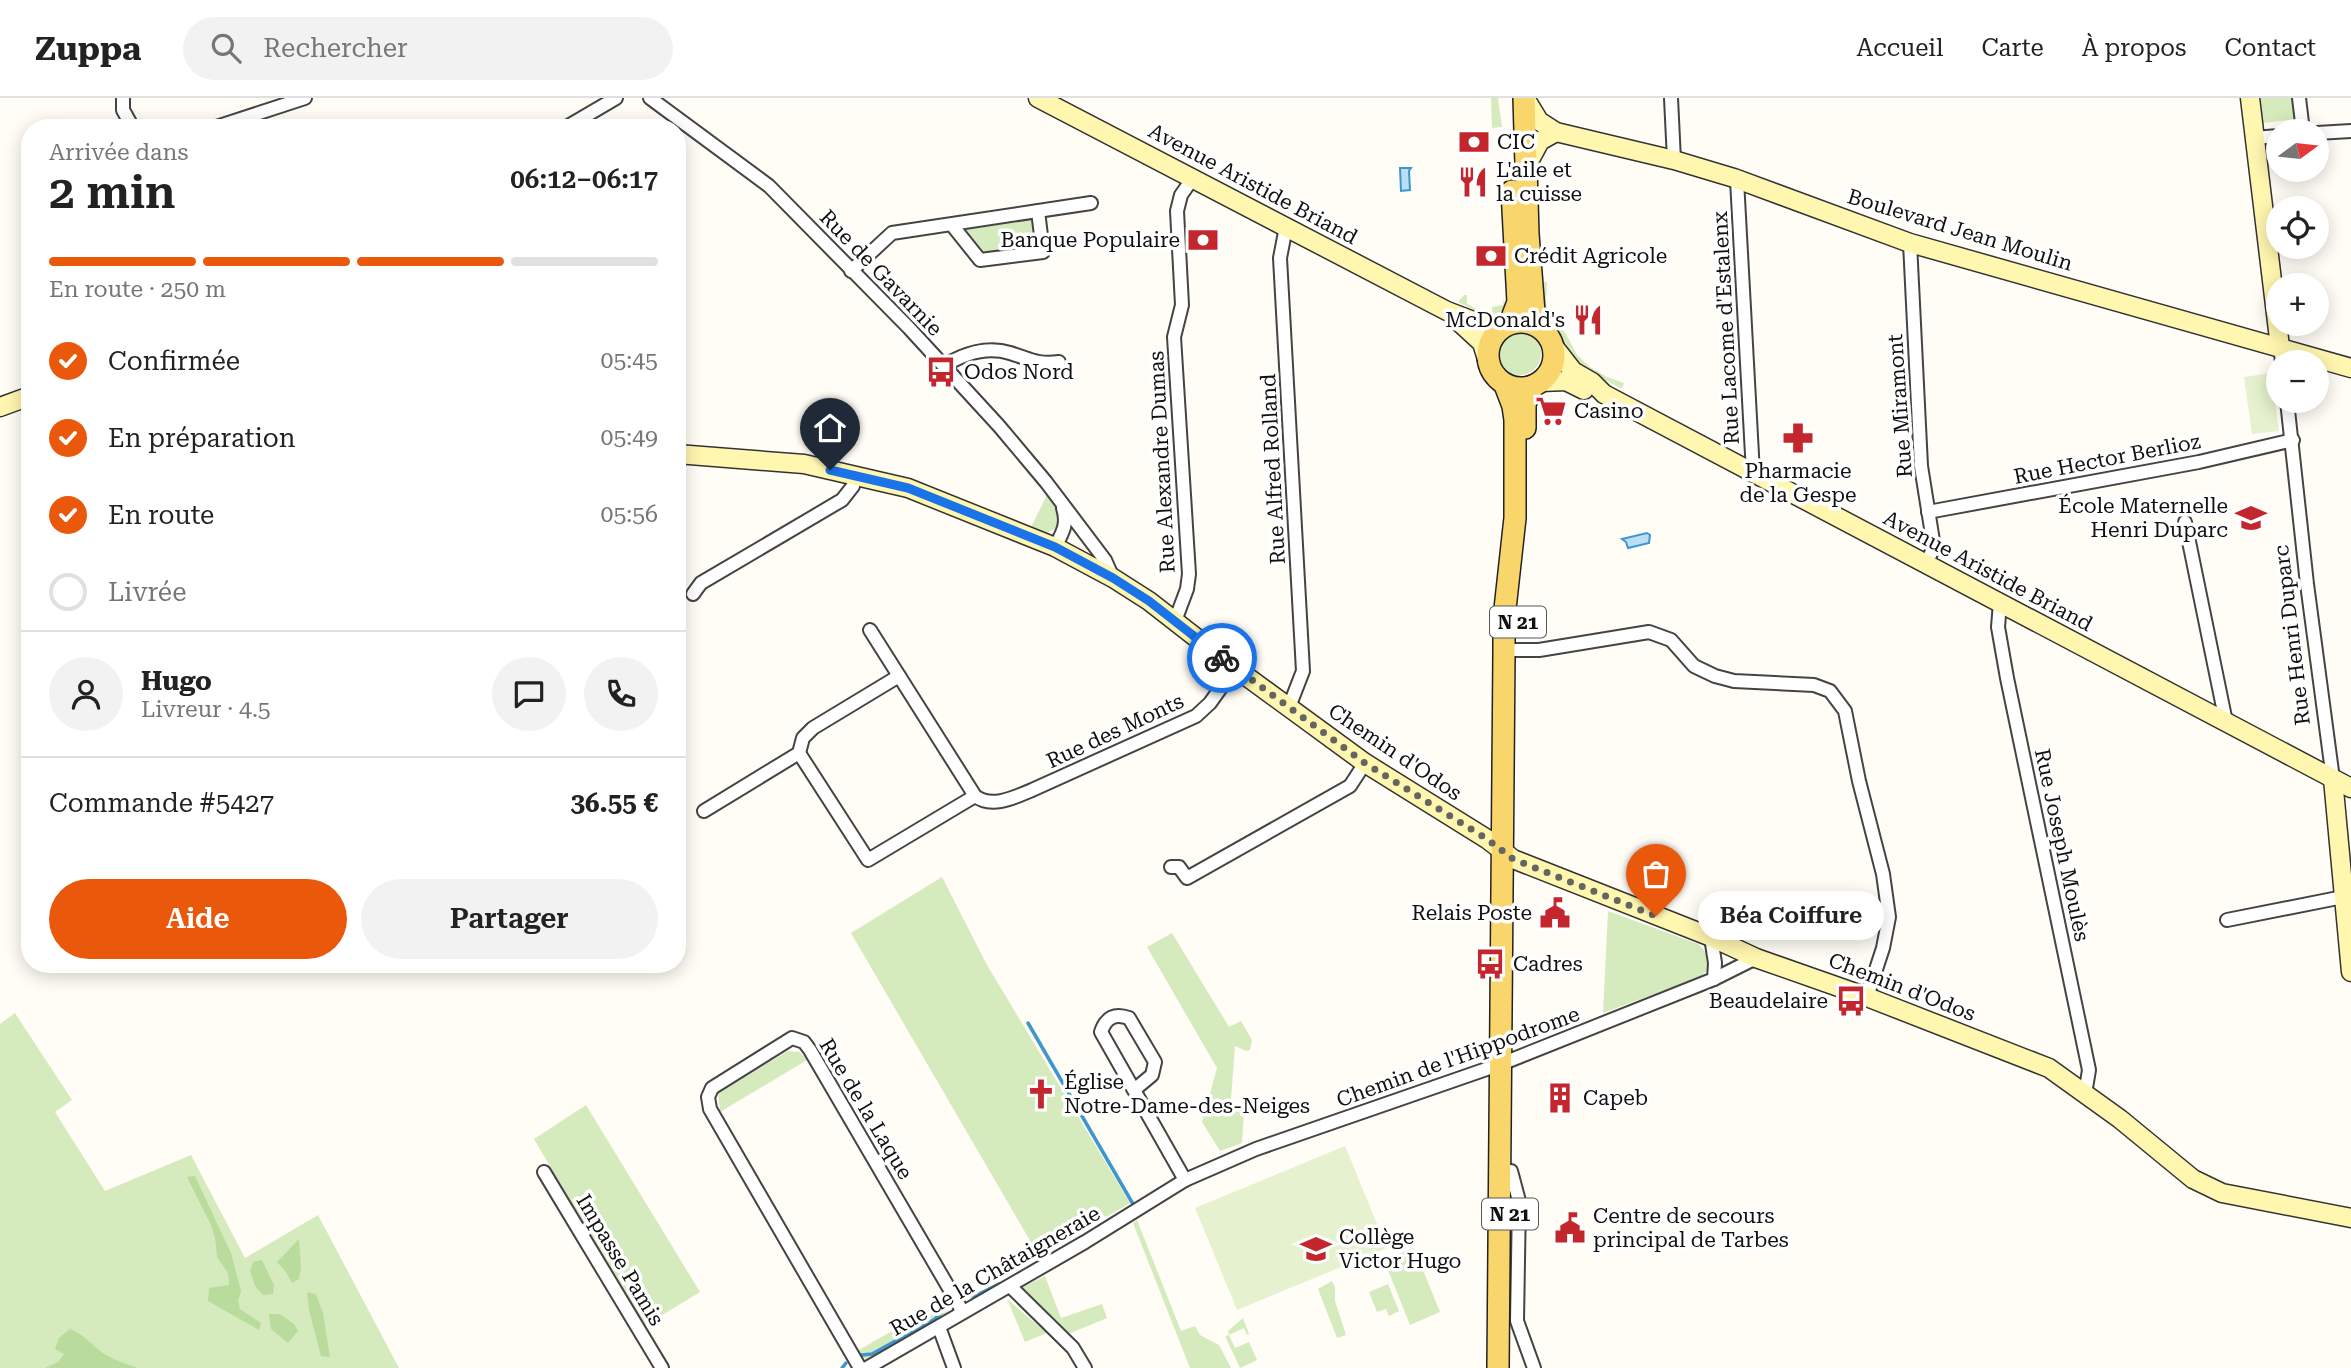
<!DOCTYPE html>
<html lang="fr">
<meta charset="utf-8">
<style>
:root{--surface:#fff;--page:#f2f2f2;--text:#222;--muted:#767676;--line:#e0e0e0;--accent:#ea580c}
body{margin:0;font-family:"Roboto Serif",serif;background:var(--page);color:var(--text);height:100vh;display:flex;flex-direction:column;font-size:26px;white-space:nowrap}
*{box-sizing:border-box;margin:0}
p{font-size:23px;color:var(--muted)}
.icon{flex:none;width:38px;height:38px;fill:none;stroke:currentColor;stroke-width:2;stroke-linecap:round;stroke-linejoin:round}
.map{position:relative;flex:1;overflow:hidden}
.panel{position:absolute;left:21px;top:21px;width:665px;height:854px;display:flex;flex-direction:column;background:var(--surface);border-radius:28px;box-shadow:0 4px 18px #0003}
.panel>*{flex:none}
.needle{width:46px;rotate:75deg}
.buttons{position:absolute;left:2266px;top:21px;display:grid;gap:14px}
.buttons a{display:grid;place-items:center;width:63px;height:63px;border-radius:50%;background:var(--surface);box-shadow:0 4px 18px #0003;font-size:35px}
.pin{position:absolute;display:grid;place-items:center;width:60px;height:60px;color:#fff;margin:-72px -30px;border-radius:50% 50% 50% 0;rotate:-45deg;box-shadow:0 0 7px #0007}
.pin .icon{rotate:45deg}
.courier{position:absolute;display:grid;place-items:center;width:70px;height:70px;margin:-35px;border:5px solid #1a73e8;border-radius:50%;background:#fff;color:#222;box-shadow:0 2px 9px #0007}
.bubble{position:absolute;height:49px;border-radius:24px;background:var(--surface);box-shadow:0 4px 18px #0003;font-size:23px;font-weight:600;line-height:49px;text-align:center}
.summary em{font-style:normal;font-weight:600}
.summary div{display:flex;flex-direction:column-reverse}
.summary{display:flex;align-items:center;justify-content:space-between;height:119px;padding:0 28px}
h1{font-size:46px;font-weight:600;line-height:52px}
.bar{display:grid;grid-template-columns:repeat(4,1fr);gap:10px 7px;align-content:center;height:84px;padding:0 28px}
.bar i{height:9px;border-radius:5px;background:var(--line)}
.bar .active{background:var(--accent)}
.bar p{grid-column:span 4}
.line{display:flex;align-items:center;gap:18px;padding:0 28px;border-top:2px solid var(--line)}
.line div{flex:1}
.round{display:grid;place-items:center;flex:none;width:74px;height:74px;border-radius:37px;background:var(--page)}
ol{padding:0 28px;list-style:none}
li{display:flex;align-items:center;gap:21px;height:77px}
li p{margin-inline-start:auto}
li .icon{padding:7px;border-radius:50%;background:var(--accent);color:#fff;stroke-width:4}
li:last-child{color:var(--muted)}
li i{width:38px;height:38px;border:4px solid var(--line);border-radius:50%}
.primary-button{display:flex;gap:14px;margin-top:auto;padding:14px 28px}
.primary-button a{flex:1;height:80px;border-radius:42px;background:var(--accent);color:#fff;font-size:28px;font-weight:600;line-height:80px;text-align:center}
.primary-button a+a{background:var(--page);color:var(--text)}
header{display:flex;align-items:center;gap:42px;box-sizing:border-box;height:98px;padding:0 35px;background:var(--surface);border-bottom:2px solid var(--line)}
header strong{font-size:33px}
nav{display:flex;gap:38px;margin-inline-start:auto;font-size:24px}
.search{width:490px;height:63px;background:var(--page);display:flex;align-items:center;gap:18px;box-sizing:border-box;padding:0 24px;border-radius:38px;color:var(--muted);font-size:26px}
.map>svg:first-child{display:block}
.green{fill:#d5ebbd}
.forest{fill:#b9dc9c}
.pitch{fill:#e6f2cf}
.water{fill:#b9e0f7;stroke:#3f96cf;stroke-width:2}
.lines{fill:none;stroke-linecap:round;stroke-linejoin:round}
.stream{stroke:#3f96cf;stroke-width:3.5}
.street-casing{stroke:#444;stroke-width:16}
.secondary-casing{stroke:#333;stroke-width:21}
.primary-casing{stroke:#222;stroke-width:24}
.street{stroke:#fff;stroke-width:12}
.secondary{stroke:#fff6b0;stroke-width:18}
.primary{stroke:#f9d66b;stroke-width:21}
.done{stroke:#646461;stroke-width:7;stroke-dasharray:0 12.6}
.route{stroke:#1a73e8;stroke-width:9}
.labels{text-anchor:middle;stroke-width:7;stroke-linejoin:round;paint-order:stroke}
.shield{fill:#fff;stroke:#585858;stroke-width:2}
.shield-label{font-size:19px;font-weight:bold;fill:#111}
.poi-label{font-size:21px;fill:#111;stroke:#fff;text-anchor:start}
.street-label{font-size:21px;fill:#111;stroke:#fff}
</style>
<header>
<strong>Zuppa</strong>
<div class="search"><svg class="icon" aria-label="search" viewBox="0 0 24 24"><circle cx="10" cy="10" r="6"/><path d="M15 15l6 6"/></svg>Rechercher</div>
<nav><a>Accueil</a><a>Carte</a><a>À propos</a><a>Contact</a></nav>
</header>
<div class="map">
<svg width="2351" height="1270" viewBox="0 0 2351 1270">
<rect width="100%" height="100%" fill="#fffdf5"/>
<g class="green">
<path d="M1491,0h7l4,29 -10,1z"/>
<path d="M2260,0h33l2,21 -32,4z"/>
<path d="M1031,121l4,28 -50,6 -19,-23 2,-2z"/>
<path d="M1543,184h4l-1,22 5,12 15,18 11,21 13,12 17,10 17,6 -2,6 -37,-20 -16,-18 -9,-19 -15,-18 -4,-30z"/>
<path d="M1464,197h3v9l23,12 2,-2v-7l11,-2 1,-9 1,13 -15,9 -32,-16z"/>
<circle cx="1520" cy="256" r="21"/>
<path d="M1047,397l12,17v13c-10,10 -17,9 -29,4z"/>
<path d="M942,779l45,88 143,238 -24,14 -8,-6 -12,7 1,10 -48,28 -188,-323z"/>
<path d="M1608,813l90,33c8,7 11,14 11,25l-9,8 -97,36z"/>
<path d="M1172,835l57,94 12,-6 11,19 -2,10 -4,1 -11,-5 -4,53 13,12 -2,32 -22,8 -18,-29 15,-54 -70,-121z"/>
<path d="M15,915l57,87 -17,12 50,79 86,-36 54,103 73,-43 81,153h-399v-344z"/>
<path d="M788,953l12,1 7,8 -87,52 -2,-19z"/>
<path d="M586,1007l114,187 -56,34 -110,-187z"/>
<path d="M1137,1122l44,111 14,-5 5,9 19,10 12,23h-41l-57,-145z"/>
<path d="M1414,1150l26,64 -30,13 -26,-65z"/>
<path d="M1045,1178l16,42 41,-14 5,14 -41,17 -45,-43 2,-5z"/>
<path d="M1332,1183l3,6v14l11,34 -9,3 -19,-49z"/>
<path d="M1388,1186l11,27 -10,5 -3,-7 -9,3 -8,-20z"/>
<path d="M1007,1201l40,34 -22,9z"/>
<path d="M945,1203l4,7 -4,7 -75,44 -9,-1 -4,-7z"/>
<path d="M1243,1220l6,16 -2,1 -3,-7 -15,7 6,13 14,-6 8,18 -17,8 -15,-32 4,-1 -1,-4z"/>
</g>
<g class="forest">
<path d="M195,1078l36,77 10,38 -3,10 2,8 21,14 -2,7 -51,-29 1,-13 20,-3 -1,-12 -11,-16 -2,-19 -4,-13 -24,-48z"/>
<path d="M299,1141l2,29 -2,11 -7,4 -6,-11 -9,-10z"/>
<path d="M262,1162l12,25 -1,9 -10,1 -8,-9 -5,-15 3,-9z"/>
<path d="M307,1194l9,2 7,19 7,44 -9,-1 -12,-46z"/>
<path d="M280,1216l14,10 4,7 -10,12 -17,-14 -2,-15z"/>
<path d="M70,1231c14,5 23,18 36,26 10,6 22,9 32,13h-93l13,-6 6,-8 -9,-5 4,-11z"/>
</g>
<g class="pitch">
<path d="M2271,275l8,58 -27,3 -8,-57z"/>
<path d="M1345,1048l42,102 -150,62 -42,-102z"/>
</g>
<g class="water">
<path d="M1400,70h11l-2,3 1,19 -9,1z"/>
<path d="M1647,435l3,2 -1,8 -21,5 -2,-6 -4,-3z"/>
</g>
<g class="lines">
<g class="stream">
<path d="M1028,925l105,181"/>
<path d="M960,1198h15l24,-12"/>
<path d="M862,1257l10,-1 63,-35 13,-14"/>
<path d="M842,1270l4,-5"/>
</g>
<g class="street-casing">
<g id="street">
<path d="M123,0v12l10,18"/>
<path d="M650,0l119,88 140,142 90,98 47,56 59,78 8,18"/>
<path d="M1671,0l3,62"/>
<path d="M2299,0l4,33"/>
<path d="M213,30l92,-30"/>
<path d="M565,30l51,-30"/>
<path d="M2317,35l34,-2"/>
<path d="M2255,40l23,-2"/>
<path d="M1737,82l16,293"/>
<path d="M952,127l28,35 63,-8 -5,-41"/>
<path d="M1286,129l-6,31 23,413 -14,36"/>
<path d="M1910,145l11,223 13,81 -8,17"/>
<path d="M851,173l41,-38 199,-30"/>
<path d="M2280,249l2,15"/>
<path d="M944,268c19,-12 43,-20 66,-13 20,6 27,12 49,9"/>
<path d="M2287,303l20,183 26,195"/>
<path d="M1928,414l271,-50 94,-22"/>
<path d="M2185,424l41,200"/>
<path d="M1055,449c8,-15 13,-23 8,-39"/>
<path d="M693,496l8,-11 141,-83 11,-14 2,-10"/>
<path d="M2000,505l-2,24 9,51 82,392 -4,24"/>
<path d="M1175,523l12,-32 2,-15 -15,-237 8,-32 -5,-94 4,-16 12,-17"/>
<path d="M870,532l105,166c17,13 40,1 57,-6l164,-74 14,-13 25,-35"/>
<path d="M1515,552h24l110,-18 22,8 23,26 21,10 19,5 80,4 16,6 15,20 14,70 24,93 6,43 -6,31 -16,49"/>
<path d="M799,655l69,107 107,-64"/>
<path d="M704,713l95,-58 4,-15 10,-10 86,-52"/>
<path d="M1171,769h8l8,11 163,-92 15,-23"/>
<path d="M2227,822l116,-23"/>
<path d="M1711,839l4,26 -1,16"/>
<path d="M1134,992l18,-15 3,-13 -26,-44c-14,-5 -23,-1 -28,14l84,148"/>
<path d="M1511,1073l8,30 -2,120 17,47"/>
<path d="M544,1074l118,196"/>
<path d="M1010,1188l63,62 12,20"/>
<path d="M939,1229l15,41"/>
<path d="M860,1270l-150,-259 -2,-12 4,-9 80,-50 12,4 6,8 150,257 1,6"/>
<path d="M867,1270l218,-126 100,-62 71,-31 245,-85 213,-85 42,-21"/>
</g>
</g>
<g class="secondary-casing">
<g id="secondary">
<path d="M1038,0l409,213 34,13 22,2"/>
<path d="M1525,0l14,23 17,11 118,28 60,18 176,65 441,125"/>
<path d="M2250,0l30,249"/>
<path d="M1526,69l14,-26 16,-9"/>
<path d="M1457,222l25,23 5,16"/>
<path d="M1552,246l21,27 19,11 12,12 747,394"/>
<path d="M1541,284l25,-1 18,9"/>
<path d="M0,309l30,-11"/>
<path d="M677,356l127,10 104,24 147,59 58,31 36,23 86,67 130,95 122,76 26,20 198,78 45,21 111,39 182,71 71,51 73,60 29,14 129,25"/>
<path d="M2333,681l18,193"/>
</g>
</g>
<g class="primary-casing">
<g id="primary">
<path d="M1524,0l4,136 7,91"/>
<circle cx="1521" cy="257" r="33"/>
<path d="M1510,225l8,-21 -6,-111"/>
<path d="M1525,330v-24l8,-18"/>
<path d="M1498,1270l6,-715v-35l11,-100v-98l-2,-14 -8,-21"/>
</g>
</g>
<use href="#street" class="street"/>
<use href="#secondary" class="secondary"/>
<use href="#primary" class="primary"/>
</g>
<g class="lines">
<path class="done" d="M1222,560l143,105 122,76 26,20 143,57"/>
<path class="route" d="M830,372l78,18 147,59 58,31 36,23 73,57"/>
</g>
<defs>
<g id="bank-bare" transform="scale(2.415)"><path d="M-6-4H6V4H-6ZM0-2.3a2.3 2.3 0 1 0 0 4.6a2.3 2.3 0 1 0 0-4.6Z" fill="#c4262e" stroke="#fff" stroke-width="2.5" paint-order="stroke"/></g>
<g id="restaurant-bare" transform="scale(2.415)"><path d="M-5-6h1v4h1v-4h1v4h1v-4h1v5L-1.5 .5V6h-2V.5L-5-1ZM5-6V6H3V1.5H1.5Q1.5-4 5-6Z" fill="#c4262e" stroke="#fff" stroke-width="2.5" paint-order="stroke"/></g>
<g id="bus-bare" transform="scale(2.415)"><path d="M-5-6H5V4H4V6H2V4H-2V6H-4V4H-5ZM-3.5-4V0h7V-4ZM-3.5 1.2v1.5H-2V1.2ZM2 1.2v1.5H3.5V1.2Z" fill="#c4262e" stroke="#fff" stroke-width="2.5" paint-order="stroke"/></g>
<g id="supermarket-bare" transform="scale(2.415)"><path d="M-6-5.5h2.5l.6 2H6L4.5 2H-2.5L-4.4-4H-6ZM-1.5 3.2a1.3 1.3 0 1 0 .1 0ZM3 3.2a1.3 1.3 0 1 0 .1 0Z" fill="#c4262e" stroke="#fff" stroke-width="2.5" paint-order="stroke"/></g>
<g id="pharmacy-bare" transform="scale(2.415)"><path d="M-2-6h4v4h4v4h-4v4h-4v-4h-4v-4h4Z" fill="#c4262e" stroke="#fff" stroke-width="2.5" paint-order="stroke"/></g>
<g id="school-bare" transform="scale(2.415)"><path d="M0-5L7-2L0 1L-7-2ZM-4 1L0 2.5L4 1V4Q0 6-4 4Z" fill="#c4262e" stroke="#fff" stroke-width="2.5" paint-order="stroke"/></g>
<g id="civic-bare" transform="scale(2.415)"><path d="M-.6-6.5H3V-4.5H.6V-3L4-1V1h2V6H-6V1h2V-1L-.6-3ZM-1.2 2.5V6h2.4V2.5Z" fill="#c4262e" stroke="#fff" stroke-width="2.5" paint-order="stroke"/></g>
<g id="church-bare" transform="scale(2.415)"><path d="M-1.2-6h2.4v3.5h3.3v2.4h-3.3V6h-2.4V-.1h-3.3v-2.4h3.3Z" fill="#c4262e" stroke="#fff" stroke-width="2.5" paint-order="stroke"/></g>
<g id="building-bare" transform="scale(2.415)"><path d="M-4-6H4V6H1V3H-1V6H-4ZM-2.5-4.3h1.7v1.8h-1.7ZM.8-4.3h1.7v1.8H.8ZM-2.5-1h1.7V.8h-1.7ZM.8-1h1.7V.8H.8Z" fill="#c4262e" stroke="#fff" stroke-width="2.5" paint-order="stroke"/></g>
</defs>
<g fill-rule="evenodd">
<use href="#bank-bare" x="1474" y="44"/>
<use href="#restaurant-bare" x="1473" y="84"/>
<use href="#bank-bare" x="1203" y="142"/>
<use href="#bank-bare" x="1491" y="158"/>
<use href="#restaurant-bare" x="1588" y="222"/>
<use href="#bus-bare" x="941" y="274"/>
<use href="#supermarket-bare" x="1551" y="313"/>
<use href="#pharmacy-bare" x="1798" y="340"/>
<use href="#school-bare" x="2251" y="420"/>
<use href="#civic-bare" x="1555" y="815"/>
<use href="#bus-bare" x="1490" y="866"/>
<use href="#bus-bare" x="1851" y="903"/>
<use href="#church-bare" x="1041" y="996"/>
<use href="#building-bare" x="1560" y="1000"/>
<use href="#civic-bare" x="1570" y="1130"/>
<use href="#school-bare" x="1316" y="1151"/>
</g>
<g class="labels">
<g class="shield">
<rect x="1490" y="508.5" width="56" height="31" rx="5"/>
<rect x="1482" y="1100.5" width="56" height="31" rx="5"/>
</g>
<g class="shield-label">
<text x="1518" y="531">N 21</text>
<text x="1510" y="1123">N 21</text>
</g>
<g class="poi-label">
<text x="1497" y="51">CIC</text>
<text x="1496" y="79">L'aile et<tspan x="1496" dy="24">la cuisse</tspan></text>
<text x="1180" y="149" text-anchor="end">Banque Populaire</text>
<text x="1514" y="165">Crédit Agricole</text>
<text x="1565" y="229" text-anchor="end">McDonald's</text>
<text x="964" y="281">Odos Nord</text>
<text x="1574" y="320">Casino</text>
<text x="1798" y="380" text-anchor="middle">Pharmacie<tspan x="1798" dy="24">de la Gespe</tspan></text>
<text x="2228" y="415" text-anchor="end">École Maternelle<tspan x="2228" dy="24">Henri Duparc</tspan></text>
<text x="1532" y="822" text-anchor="end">Relais Poste</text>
<text x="1513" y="873">Cadres</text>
<text x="1828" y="910" text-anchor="end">Beaudelaire</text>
<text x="1064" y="991">Église<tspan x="1064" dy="24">Notre-Dame-des-Neiges</tspan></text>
<text x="1583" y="1007">Capeb</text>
<text x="1593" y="1125">Centre de secours<tspan x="1593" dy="24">principal de Tarbes</tspan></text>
<text x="1339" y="1146">Collège<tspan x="1339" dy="24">Victor Hugo</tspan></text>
</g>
<g class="street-label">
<text transform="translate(1253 86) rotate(28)" y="7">Avenue Aristide Briand</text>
<text transform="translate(1960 132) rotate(17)" y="7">Boulevard Jean Moulin</text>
<text transform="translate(881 175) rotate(46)" y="7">Rue de Gavarnie</text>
<text transform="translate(1726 230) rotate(-93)" y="7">Rue Lacome d'Estalenx</text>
<text transform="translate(1900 308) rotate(-94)" y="7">Rue Miramont</text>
<text transform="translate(2107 361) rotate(-11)" y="7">Rue Hector Berlioz</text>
<text transform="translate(1162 364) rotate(-93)" y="7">Rue Alexandre Dumas</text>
<text transform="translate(1273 371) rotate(-93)" y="7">Rue Alfred Rolland</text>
<text transform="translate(1988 473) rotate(28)" y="7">Avenue Aristide Briand</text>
<text transform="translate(2292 537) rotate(-97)" y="7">Rue Henri Duparc</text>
<text transform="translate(1115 633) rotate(-25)" y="7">Rue des Monts</text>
<text transform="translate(1395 654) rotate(34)" y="7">Chemin d'Odos</text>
<text transform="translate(2062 747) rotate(78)" y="7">Rue Joseph Moulès</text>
<text transform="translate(1902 889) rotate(21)" y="7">Chemin d'Odos</text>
<text transform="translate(1458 959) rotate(-20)" y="7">Chemin de l'Hippodrome</text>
<text transform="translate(866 1011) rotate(59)" y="7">Rue de la Laque</text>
<text transform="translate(620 1162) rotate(59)" y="7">Impasse Pamis</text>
<text transform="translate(995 1173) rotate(-30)" y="7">Rue de la Châtaigneraie</text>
</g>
</g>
</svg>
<div class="buttons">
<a><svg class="needle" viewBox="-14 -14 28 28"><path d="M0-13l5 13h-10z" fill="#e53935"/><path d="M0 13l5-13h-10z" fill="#767676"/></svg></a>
<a><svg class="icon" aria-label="locate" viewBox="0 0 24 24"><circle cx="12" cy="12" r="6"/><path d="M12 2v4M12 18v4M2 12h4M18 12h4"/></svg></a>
<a>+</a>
<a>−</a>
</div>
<div class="pin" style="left:1656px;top:818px;background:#ea580c"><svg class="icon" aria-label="bag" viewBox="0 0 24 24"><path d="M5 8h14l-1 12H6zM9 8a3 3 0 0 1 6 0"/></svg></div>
<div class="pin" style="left:830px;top:372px;background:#1f2937"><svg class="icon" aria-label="home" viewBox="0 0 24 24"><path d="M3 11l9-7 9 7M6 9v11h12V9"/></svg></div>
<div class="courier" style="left:1222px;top:560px"><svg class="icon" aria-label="bike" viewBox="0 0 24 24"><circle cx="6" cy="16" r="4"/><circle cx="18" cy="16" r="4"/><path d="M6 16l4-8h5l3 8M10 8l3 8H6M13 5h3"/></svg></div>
<div class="bubble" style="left:1698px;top:793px;width:186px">Béa Coiffure</div>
<section class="panel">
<div class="summary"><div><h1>2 min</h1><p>Arrivée dans</p></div><em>06:12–06:17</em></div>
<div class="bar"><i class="active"></i><i class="active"></i><i class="active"></i><i></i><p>En route · 250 m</p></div>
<ol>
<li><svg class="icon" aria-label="check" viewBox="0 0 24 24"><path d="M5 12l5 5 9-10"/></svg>Confirmée<p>05:45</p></li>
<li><svg class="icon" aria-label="check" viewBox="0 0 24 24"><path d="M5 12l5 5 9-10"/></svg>En préparation<p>05:49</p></li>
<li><svg class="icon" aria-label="check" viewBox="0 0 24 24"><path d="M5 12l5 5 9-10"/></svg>En route<p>05:56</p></li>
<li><i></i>Livrée</li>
</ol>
<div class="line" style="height:126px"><a class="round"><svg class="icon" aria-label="person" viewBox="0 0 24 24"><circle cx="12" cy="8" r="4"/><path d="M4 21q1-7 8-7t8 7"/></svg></a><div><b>Hugo</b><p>Livreur · 4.5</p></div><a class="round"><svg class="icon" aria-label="chat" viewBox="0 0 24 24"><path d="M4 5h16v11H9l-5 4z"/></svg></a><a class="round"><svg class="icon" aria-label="phone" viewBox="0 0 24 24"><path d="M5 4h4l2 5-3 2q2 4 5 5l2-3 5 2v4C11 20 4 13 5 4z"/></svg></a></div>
<div class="line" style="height:91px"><div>Commande #5427</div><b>36.55 €</b></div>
<div class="primary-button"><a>Aide</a><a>Partager</a></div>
</section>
</div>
